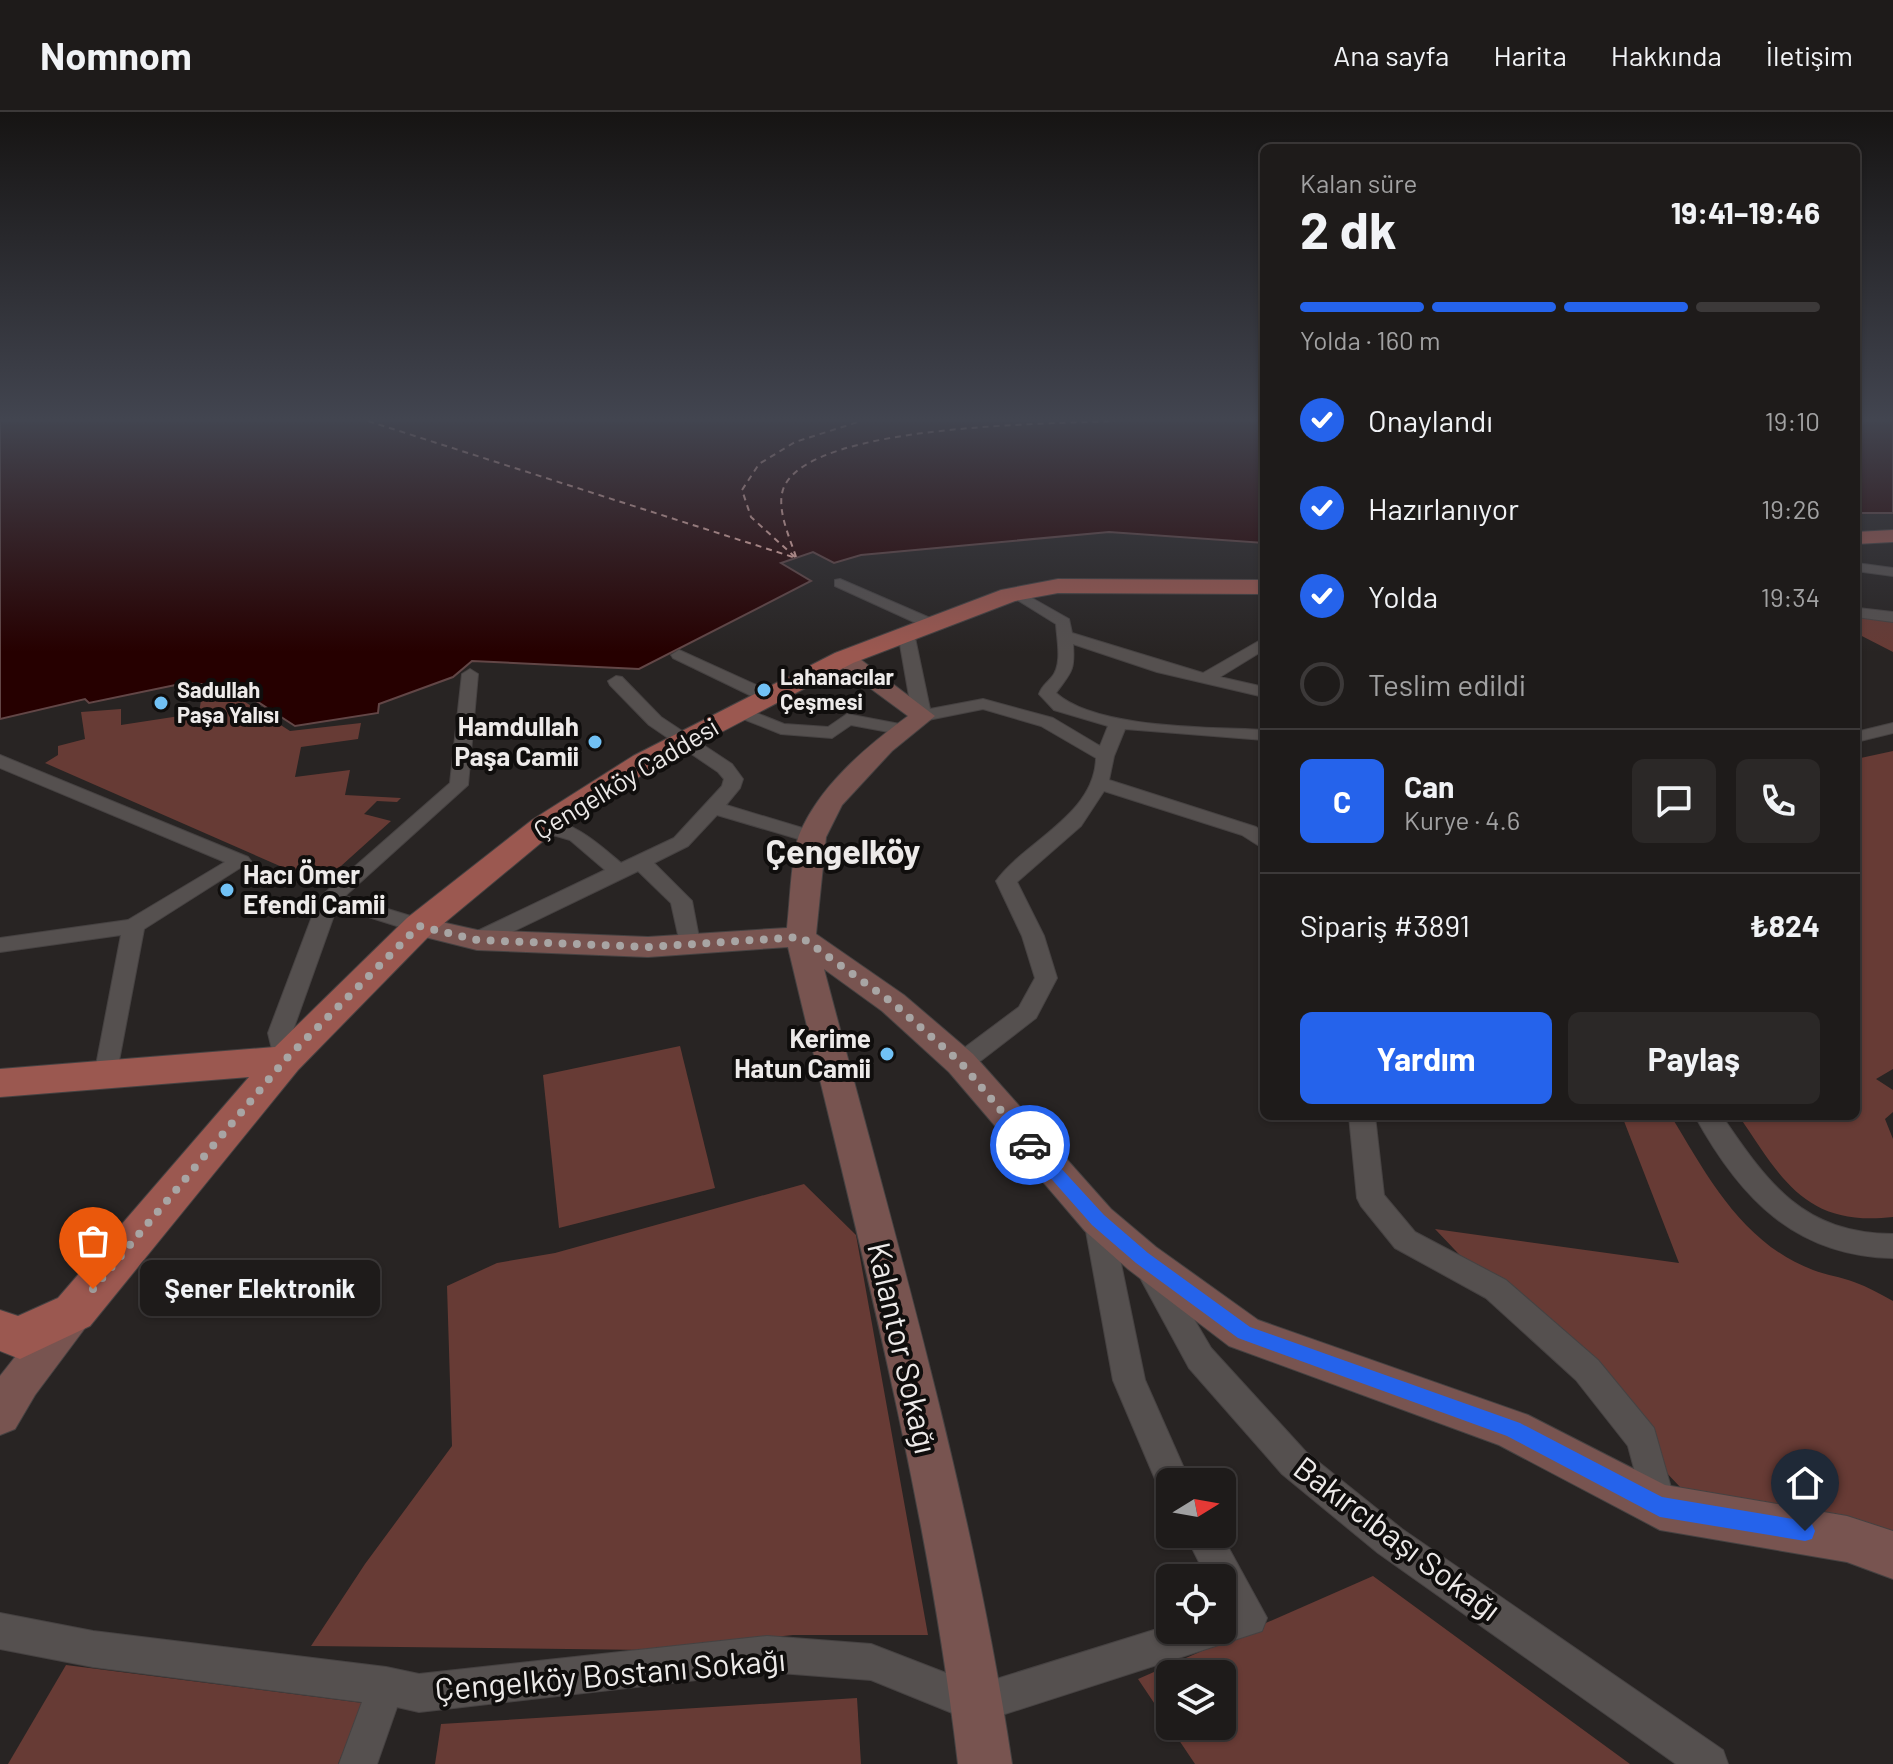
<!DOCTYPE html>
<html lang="tr">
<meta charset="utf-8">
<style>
:root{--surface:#1e1b1a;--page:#2b2827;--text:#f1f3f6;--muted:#a1a1a2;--line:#3c3939;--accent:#2563eb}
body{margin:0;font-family:Barlow,sans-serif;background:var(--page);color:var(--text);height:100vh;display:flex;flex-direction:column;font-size:30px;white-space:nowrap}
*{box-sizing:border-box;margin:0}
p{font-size:26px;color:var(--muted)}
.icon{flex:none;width:44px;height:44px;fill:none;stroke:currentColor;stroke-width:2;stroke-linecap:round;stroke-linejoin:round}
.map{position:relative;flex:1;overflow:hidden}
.drawer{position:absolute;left:1260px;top:32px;width:600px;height:976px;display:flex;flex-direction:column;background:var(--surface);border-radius:12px;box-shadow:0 2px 6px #0004,0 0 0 2px var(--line)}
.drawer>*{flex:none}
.needle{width:52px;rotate:79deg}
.buttons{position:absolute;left:1156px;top:1356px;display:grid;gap:16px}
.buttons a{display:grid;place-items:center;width:80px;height:80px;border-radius:12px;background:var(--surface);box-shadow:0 2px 6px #0004,0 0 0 2px var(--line);font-size:40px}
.pin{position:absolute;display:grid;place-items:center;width:68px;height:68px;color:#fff;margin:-82px -34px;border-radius:50% 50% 50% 0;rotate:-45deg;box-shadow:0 0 8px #0007}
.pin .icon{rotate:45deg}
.courier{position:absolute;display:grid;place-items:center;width:80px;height:80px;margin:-40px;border:6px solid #2563eb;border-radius:50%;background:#fff;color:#222;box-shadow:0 2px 10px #0007}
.bubble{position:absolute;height:56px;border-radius:12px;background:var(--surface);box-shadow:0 2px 6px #0004,0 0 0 2px var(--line);font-size:26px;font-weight:700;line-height:56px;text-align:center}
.headline em{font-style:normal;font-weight:700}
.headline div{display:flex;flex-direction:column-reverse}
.headline{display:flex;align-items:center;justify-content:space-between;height:136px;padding:0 40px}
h1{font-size:52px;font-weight:700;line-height:60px}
.bar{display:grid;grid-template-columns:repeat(4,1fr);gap:12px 8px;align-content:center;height:96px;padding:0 40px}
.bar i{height:10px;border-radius:6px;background:var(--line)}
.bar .on{background:var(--accent)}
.bar p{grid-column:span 4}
.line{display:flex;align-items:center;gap:20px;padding:0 40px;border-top:2px solid var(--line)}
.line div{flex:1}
.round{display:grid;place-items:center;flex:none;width:84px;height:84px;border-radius:12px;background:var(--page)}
ol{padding:0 40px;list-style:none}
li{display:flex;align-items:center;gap:24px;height:88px}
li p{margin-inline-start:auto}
li .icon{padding:8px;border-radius:50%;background:var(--accent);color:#fff;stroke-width:4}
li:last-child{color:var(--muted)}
li i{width:44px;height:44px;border:4px solid var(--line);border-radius:50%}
.button{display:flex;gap:16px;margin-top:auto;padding:16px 40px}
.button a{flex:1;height:92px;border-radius:12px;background:var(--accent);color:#fff;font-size:32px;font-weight:700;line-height:92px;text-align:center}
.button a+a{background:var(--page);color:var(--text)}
header{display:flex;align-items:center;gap:48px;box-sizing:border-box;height:112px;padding:0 40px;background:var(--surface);border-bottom:2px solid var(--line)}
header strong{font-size:38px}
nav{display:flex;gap:44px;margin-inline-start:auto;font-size:28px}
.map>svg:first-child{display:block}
.green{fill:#673b35;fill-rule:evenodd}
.water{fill:#260000;stroke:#624646;stroke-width:2}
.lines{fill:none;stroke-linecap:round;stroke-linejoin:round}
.ferry{stroke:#f5b8af;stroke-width:2;stroke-dasharray:6 5;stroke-linecap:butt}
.street-casing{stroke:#464242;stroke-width:2}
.secondary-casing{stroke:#464242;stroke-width:2}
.primary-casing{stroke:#464242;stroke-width:2}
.street{fill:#55504f;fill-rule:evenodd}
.secondary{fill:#785450;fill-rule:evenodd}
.primary{fill:#9b5850;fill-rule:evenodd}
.route{fill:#2563eb}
.done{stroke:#a8a5a4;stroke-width:8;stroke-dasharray:0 14.4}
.poi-dot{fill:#71c1f5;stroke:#100e0d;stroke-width:3}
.labels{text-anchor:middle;stroke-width:8;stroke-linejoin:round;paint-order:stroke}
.far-poi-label{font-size:22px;font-weight:bold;fill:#edeae9;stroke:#100e0d;text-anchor:start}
.poi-label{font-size:26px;font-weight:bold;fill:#edeae9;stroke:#100e0d;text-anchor:end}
.street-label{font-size:26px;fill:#edeae9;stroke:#100e0d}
.near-street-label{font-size:32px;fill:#edeae9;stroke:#100e0d}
.district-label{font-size:34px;font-weight:bold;fill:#edeae9;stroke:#100e0d}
</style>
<header>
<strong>Nomnom</strong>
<nav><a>Ana sayfa</a><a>Harita</a><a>Hakkında</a><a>İletişim</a></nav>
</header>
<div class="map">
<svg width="1893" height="1652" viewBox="0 0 1893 1652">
<rect width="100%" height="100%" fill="#282423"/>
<g class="green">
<path d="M1856,504l37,3v33l-37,-19z"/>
<path d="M231,581l59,38 71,-8 -3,16 -57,8 -6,30 55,-7 -5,25 56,3 -4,4 -20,-1 -13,13 27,7 -70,63 -276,-121 13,-8v-9l27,-7 -4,-27 40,-3v16l78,-12 3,-19z"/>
<path d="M1893,639v318l-17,10 17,11v22l-8,7 8,20v78c-87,10 -111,-37 -154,-101h117v-357z"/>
<path d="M680,934l35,142 -156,40 -16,-153z"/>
<path d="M1622,1004h49c37,61 71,127 142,154 13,5 28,7 41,12 14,5 26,12 39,19v263l-212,-76 -246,-259 244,34z"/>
<path d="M804,1072l52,51 72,400h-135l-145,15 -337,-4 54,-82 87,-118 -5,-160 50,-23 58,-10z"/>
<path d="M1373,1464l257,188h-435l-57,-85zM1170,1562h52v52h-52z"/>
<path d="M66,1553l297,38 -25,61h-330z"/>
<path d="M857,1586l4,66h-426l6,-40z"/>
</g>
<g class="water">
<path d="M0,309h1264v122l-155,-11 -248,23 -27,8 -21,-11 -32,11 30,18 -172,88 -167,-8 -19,16 -74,27 -1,9 -83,13 -62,-40 -48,-3 -96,20 -4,-4 -85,20z"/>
<rect x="1856" y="309" width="37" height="92"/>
</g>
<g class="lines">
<g class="ferry">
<path d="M368,309l428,137"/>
<path d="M795,445l-44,-40 -9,-27 17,-26 36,-22 66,-21"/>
<path d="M796,445c-6,-19 -22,-52 -11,-72 32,-61 265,-61 330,-64"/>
</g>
<g class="street-casing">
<g id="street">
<path d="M1856,451l37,5v8l-37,-5z"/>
<path d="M840,467l97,42 2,3 -2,3h-12l-90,-41v-6z"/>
<path d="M1016,477l53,30 3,14 131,40 61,-35v12l-44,27 44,10v10l-107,-25 -84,-28c2,28 -2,28 -17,49 40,36 154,34 208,37v10l-139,-11 -11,27 -5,24 147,47 8,6v16l-22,-14 -138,-44 -23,35 -64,56 27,54 13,42 -21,40 -66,51 -9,3 -9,-3 -3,-6 3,-6 67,-50 16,-29 -13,-42 -26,-55c28,-39 99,-66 100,-123l-55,-32 -58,-17 -60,12 -6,-1 -8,-24 -11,-63 8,-5 8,5 16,76 53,-10 70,19 47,28 8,-20 -54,-16 -15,-16c3,-8 7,-10 12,-16 12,-12 6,-38 5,-54l-45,-28 -2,-3z"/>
<path d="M1858,496l35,4v10l-37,-5z"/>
<path d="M679,538l95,43 3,4 -3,4h-12l-89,-43 -2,-3z"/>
<path d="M470,557l8,5 -10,111 -123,111 82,25 3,5 -3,5 -8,2 -82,-26 -45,126 5,27 -3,6 -9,3 -9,-3 -8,-33 51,-135 131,-115 12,-109z"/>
<path d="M616,564l6,1 39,40 71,47 11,15 -3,9 -14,17 93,28 3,4 -10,6 -95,-28 -29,31 -34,17 38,38 8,42 -3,5h-16l-10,-45 -33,-32 -153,74h-16l-3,-5 3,-5 136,-65 -35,-30 -34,-10 -3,-4 3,-4c31,-8 64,23 85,41l53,-25 48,-52 2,-7 -6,-7 -69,-47 -39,-40 -2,-4z"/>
<path d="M739,594l45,18 44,3 19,-13 58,11 9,5 -9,5 -54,-10 -19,13 -51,-4 -48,-19 -3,-4 3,-4z"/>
<path d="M1893,611v10l-37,9v-10z"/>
<path d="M0,643l248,102 3,4 -107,68 -29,153 -9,3 -9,-3 -3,-6 27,-141 -121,17v-14l128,-18 97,-58 -225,-94z"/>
<path d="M1349,1004h26l9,79 31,37 91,48 92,80 56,68 22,77 -5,12 -12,5 -12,-5 -19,-71 -52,-66 -90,-82 -91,-50 -34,-42 -4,-8z"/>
<path d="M1695,1004h27c47,69 81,117 171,118v24c-98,-2 -153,-60 -198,-142z"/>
<path d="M1098,1097l10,3 4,8 33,160 45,102h-20v15l-9,-4 -48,-113 -29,-160 4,-8z"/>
<path d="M1151,1148l10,3 50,85 95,104 96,77 321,221 5,14h-52l-298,-211 -96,-79 -93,-106 -52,-96 4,-9z"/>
<path d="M1185,1422h36l46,84 -5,13 -285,92 -106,-43 -104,-8 -348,40 -22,-5 -20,57h-38l23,-62 -269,-35 -93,-18v-36l93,18 293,36 33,7 348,-38 104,8 106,41 193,-60v5h52v-52h-15z"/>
</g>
</g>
<g class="secondary-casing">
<g id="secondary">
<path d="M844,539l8,2 83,63 -43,35 -50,54 -16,32 -10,97 88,61 69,59 138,155 45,38 102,73 270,95 137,70 182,31 46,15v48l-46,-17 -187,-32 -161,-85 -270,-99 -101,-77 -43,-38 -136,-159 -67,-61 -58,-42c69,262 148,526 188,795h-54c-32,-276 -106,-547 -170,-817l-140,10 -171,-7 -68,-17 -5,-7 5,-7 10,-2 58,13 171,7 139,-9c3,-24 4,-71 12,-93 20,-49 68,-89 109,-119l-72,-53 -3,-5 3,-5z"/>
<path d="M71,1186l14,6 6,12 -6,12 -50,67 -20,34 -15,6v-59l57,-72z"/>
</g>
</g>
<g class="primary-casing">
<g id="primary">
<path d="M1893,418v12l-37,2v-12z"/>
<path d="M1058,467l206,1v14l-206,-1 -43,8 -162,62 -200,105 -99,64 -123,102 -133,136 -208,256 -70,33 -20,-8v-41l18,6 40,-18 191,-221 -249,20v-28l275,-22 132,-129 125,-98 101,-64 202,-103 166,-63z"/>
</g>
</g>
<use href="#street" class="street"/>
<use href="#secondary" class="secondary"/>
<use href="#primary" class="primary"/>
</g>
<linearGradient id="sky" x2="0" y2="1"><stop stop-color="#161413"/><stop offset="0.57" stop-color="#424550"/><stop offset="1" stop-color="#424550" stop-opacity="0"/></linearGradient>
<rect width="1893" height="540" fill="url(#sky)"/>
<path class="route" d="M1030,1027l6,2 68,74 44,38 102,74 270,96 142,74 143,24 7,3 3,7 -3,8 -7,2 -145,-24 -153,-81 -269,-98 -102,-75 -44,-38 -67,-76v-8z"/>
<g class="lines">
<path class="done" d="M93,1177l192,-229 134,-134 58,14 171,7 153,-10 92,66 68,60 69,82"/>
</g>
<g class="poi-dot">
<circle cx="764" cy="578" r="8"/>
<circle cx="161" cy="591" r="8"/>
<circle cx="595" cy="630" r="8"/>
<circle cx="227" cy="778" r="8"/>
<circle cx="887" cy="942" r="8"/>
</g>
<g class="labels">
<g class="far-poi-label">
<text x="780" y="573">Lahanacılar<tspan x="780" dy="25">Çeşmesi</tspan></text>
<text x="177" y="586">Sadullah<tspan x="177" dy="25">Paşa Yalısı</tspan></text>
</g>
<g class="poi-label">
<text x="579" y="624">Hamdullah<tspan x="579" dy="30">Paşa Camii</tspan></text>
<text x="243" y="772" text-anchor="start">Hacı Ömer<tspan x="243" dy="30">Efendi Camii</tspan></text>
<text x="871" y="936">Kerime<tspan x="871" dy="30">Hatun Camii</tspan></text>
</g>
<g class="street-label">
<text transform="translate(626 667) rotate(-31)" y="9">Çengelköy Caddesi</text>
</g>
<g class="near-street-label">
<text transform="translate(902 1236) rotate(77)" y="11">Kalantor Sokağı</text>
<text transform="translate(1397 1427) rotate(37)" y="11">Bakırcıbaşı Sokağı</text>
<text transform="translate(610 1563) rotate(-5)" y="11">Çengelköy Bostanı Sokağı</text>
</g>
<g class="district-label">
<text x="843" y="752">Çengelköy</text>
</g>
</g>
</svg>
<div class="buttons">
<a><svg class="needle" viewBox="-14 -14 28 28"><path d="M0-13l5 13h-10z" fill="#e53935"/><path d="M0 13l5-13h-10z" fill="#a1a1a2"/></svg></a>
<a><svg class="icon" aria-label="locate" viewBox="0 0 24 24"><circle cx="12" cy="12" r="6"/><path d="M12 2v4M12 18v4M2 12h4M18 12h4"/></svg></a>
<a><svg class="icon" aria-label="layers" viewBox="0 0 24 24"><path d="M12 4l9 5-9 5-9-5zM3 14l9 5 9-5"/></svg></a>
</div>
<div class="pin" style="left:93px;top:1177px;background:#ea580c"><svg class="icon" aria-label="bag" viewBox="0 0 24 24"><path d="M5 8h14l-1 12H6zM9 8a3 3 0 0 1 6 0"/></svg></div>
<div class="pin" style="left:1805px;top:1419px;background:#1f2937"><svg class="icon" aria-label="home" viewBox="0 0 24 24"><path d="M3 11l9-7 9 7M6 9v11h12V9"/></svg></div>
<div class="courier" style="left:1030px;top:1033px"><svg class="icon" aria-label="car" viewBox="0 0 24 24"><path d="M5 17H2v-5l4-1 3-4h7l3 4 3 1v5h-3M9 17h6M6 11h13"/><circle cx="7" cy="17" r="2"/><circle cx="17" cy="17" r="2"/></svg></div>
<div class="bubble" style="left:140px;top:1148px;width:240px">Şener Elektronik</div>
<section class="drawer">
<div class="headline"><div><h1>2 dk</h1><p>Kalan süre</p></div><em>19:41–19:46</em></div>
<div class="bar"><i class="on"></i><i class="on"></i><i class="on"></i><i></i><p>Yolda · 160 m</p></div>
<ol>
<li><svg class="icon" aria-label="check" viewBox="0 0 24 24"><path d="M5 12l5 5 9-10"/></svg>Onaylandı<p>19:10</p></li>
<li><svg class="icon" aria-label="check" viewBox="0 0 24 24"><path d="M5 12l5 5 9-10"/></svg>Hazırlanıyor<p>19:26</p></li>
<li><svg class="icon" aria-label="check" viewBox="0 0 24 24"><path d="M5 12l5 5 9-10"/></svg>Yolda<p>19:34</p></li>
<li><i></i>Teslim edildi</li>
</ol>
<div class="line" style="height:144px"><b class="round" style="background:var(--accent);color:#fff">C</b><div><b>Can</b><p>Kurye · 4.6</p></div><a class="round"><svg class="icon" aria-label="chat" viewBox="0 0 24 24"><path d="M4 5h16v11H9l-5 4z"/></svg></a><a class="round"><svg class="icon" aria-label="phone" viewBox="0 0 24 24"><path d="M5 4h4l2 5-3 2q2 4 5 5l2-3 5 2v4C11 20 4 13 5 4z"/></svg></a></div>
<div class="line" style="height:104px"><div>Sipariş #3891</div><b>₺824</b></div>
<div class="button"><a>Yardım</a><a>Paylaş</a></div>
</section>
</div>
